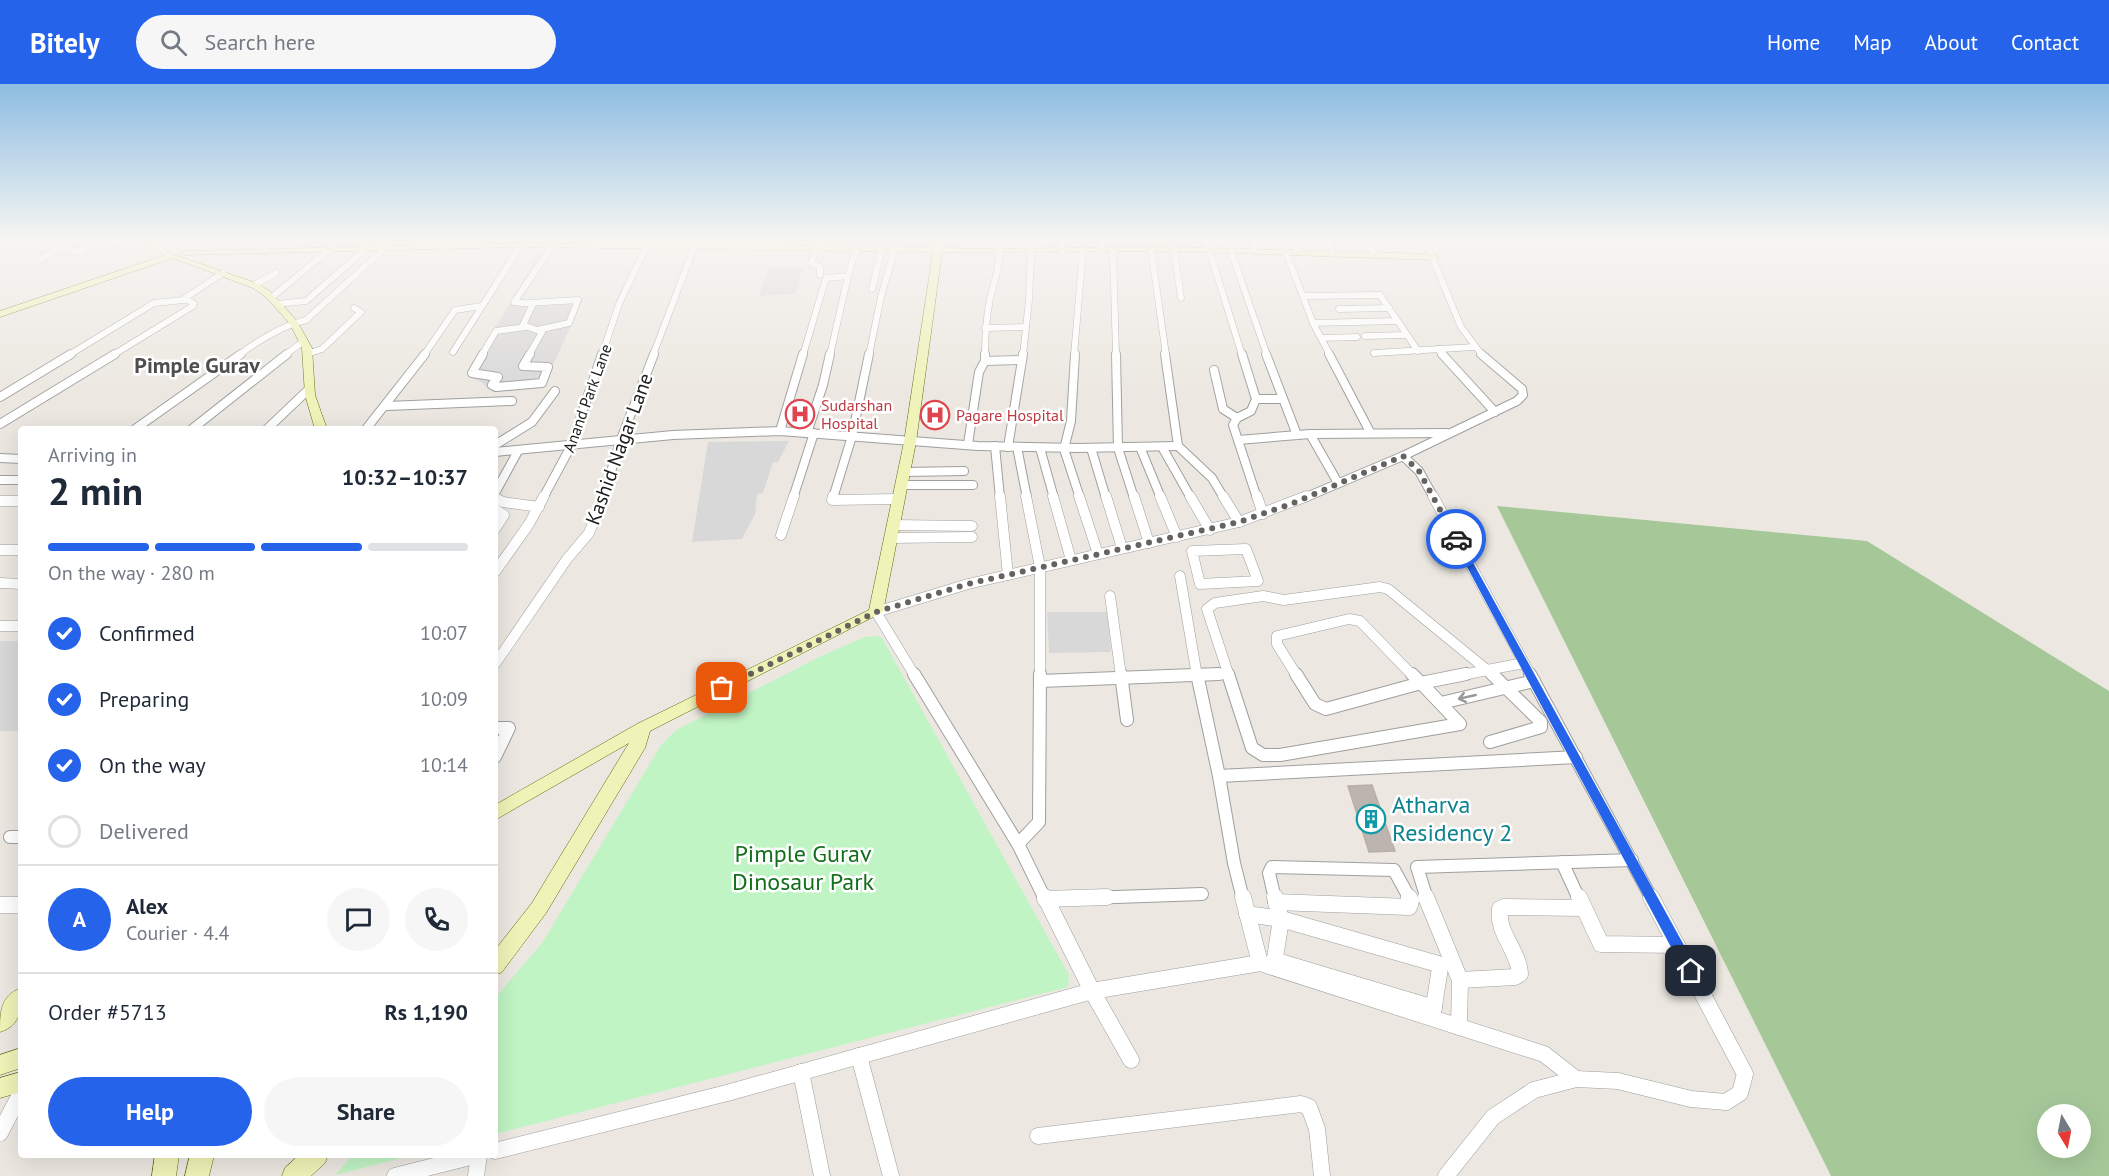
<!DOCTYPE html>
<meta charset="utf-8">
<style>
:root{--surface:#fff;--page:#f6f6f7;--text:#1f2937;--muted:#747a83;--line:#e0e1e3;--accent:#2563eb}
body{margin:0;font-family:"PT Sans",sans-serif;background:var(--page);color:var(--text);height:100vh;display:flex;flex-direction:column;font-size:22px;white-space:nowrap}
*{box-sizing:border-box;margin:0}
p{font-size:20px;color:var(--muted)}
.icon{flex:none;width:33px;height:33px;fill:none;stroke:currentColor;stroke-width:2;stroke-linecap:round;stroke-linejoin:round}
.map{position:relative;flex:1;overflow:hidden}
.sheet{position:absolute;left:18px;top:342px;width:480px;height:732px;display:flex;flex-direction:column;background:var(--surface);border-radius:6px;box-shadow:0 6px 24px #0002}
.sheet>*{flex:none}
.needle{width:39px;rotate:170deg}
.fabs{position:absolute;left:2037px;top:1020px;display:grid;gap:12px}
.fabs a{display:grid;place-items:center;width:54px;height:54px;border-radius:50%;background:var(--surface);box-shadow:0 6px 24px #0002;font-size:30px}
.pin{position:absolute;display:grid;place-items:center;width:51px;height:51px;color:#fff;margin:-26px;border-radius:12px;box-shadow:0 3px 9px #0006}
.courier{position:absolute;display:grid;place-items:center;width:60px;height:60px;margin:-30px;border:4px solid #2563eb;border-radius:50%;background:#fff;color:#222;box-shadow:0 2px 8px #0007}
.headline em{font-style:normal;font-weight:600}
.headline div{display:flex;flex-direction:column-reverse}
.headline{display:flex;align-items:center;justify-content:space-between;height:102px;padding:0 30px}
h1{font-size:39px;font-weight:600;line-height:45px}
.bar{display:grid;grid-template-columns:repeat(4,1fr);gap:9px 6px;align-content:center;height:72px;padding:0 30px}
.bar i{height:8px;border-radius:4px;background:var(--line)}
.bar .on{background:var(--accent)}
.bar p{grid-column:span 4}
.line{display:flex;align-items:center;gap:15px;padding:0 30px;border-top:2px solid var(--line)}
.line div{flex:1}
.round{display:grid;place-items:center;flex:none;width:63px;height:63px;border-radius:32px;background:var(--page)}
ol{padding:0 30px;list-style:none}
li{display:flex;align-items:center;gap:18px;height:66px}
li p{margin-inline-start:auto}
li .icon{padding:6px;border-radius:50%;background:var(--accent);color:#fff;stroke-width:4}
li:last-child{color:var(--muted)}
li i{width:33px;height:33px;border:3px solid var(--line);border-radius:50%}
.cta{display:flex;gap:12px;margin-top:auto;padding:12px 30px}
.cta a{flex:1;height:69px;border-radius:36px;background:var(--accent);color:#fff;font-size:24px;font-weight:600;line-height:69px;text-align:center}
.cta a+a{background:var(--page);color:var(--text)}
header{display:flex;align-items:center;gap:36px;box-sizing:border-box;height:84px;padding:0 30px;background:var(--accent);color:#fff}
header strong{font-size:28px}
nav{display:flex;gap:33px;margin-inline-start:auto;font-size:21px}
.search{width:420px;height:54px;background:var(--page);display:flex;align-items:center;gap:15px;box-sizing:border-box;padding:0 21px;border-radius:33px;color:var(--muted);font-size:22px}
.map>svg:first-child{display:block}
.residential{fill:#d9d8d8}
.forest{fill:#a6c899;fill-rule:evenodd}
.park{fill:#c0f4c4}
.building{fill:#bcb4ae;stroke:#bcafa5;stroke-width:1.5}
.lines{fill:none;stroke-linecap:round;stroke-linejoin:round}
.street-far4-casing{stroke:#9f9f9f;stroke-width:7}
.street-far3-casing{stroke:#9f9f9f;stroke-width:10}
.street-far2-casing{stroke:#9f9f9f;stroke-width:11}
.street-far1-casing{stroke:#9f9f9f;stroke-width:14}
.street-casing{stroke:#9f9f9f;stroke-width:17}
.secondary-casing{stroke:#5d670d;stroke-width:1}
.street-far4{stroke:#fff;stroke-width:6}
.street-far3{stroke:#fff;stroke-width:8}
.street-far2{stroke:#fff;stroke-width:10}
.street-far1{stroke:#fff;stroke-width:12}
.street{stroke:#fff;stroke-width:16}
.secondary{fill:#f0f3b7;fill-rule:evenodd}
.oneway{stroke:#989898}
.route{fill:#2563eb}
.done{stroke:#646360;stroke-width:6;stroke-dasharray:0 10.8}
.labels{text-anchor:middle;stroke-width:5;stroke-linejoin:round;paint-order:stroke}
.far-street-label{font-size:16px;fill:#1b1b1b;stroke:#fff}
.far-health-label{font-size:16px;fill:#be3a42;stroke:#fff;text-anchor:start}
.street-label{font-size:20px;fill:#1b1b1b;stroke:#fff}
.far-district-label{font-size:22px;font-weight:bold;fill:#4e4e4e;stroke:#fff}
.near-culture-label{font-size:24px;fill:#0d838f;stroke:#fff;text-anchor:start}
.near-park-label{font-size:24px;fill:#136f1b;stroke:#fff}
</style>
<header>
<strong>Bitely</strong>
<div class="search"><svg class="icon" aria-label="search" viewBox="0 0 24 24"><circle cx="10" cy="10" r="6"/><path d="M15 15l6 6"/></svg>Search here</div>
<nav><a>Home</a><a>Map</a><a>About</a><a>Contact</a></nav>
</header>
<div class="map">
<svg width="2109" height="1092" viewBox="0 0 2109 1092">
<rect width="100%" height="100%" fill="#ece8e1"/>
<g class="residential">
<path d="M833,156h98l-2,6 -97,-2z"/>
<path d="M541,166h16l-7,3 -29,47 62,-1 -39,86 -57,4 -4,-6 -16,-7z"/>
<path d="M803,183l-7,27 -37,2 10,-28z"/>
<path d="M789,357l-11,21h-5l-10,31 -6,1 -2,20 -13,25 -50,3 16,-100z"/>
<path d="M1047,528h60l4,40 -62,1z"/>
<rect x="0" y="557" width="21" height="90"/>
</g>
<path class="forest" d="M1497,422l370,35 242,150v485h-278zM2048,1030h32v34h-32z"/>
<g class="park">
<path d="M877,552l5,2 187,337 -1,12 -573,147v-136l47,-55 119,-198 15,-15 145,-74 44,-19z"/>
<path d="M353,1071h60l-78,20z"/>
</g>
<path class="building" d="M1372,701l23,66 -26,1 -21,-66z"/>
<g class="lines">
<g class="street-far4-casing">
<g id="street-far4">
<path d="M1101,156v10"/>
<path d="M1206,156l36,115"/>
<path d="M1252,156l3,11"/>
<path d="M1293,156l5,12"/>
<path d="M1328,156l5,14"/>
<path d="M1367,156l8,15"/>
<path d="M1425,156l36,87 21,28"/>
<path d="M619,159l2,-3"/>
<path d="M0,162l61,1 20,6"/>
<path d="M817,163l-6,16 9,4v8"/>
<path d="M1151,165l15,106"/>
<path d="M1174,165l7,49"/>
<path d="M262,166l10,-10"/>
<path d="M1113,166l3,105"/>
<path d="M77,167l45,-11"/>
<path d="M1063,167l1,-11"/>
<path d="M1231,167l36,104"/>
<path d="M1286,168l27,71 17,32"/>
<path d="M41,175l31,-19"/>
<path d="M254,201l22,-12"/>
<path d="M872,205l10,-41"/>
<path d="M1303,212l77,-1 38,56"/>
<path d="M271,214l59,-49"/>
<path d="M528,219l50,-3 -9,23 -32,7"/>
<path d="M277,220l29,-3 61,-53"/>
<path d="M1339,225l50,-1"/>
<path d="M1313,239l83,-2"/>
<path d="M985,244l41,-1"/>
<path d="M1365,252l41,-1"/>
<path d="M1321,254l36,-1"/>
<path d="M1438,265l5,6"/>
<path d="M453,268l68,-107"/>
<path d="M1374,269l100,-6"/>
<path d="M307,270l15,-5 39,-37 -7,-4"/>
<path d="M69,271l85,-52 30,-3"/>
<path d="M113,271l80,-49 1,-2 -9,-6 38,-25"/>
<path d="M239,271c20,-15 42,-29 67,-35l79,-72"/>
<path d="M285,271l19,-14"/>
<path d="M424,271l31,-45 27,-4"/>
<path d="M482,271l14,-24 30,-4"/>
<path d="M529,271l13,-23 -19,-7 10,-21 -19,-2 39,-57"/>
<path d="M602,271l17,-51 27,-57"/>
<path d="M653,271l44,-115"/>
<path d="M803,271l23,-77 22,-2 9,-29"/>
<path d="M830,271l18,-79"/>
<path d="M869,271l12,-58 14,-49"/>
<path d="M985,271c0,-19 1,-37 5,-56 5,-20 12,-38 8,-59"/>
<path d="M1023,271l6,-55 2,-49"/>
<path d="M1074,271l9,-105"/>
</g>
</g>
<g class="street-far3-casing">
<g id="street-far3">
<path d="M483,270l-11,19 26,4 -6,8 4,2 46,-4 6,-16 -25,-1 7,-12"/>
<path d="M1075,270l-4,67 -7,28 16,49"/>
<path d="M1116,270l2,94 16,50"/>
<path d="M1165,270l13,92 34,32 12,20"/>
<path d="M1242,270l14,45 -5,12 -14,7 -4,7 24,73"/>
<path d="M1266,270l31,81"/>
<path d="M1329,270l41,78"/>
<path d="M1442,270l53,58"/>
<path d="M985,277l37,-1"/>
<path d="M1214,286l9,39 14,9"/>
<path d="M0,313l71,-43"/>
<path d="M1256,315h26"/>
<path d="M387,322l125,-5"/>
<path d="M0,340l115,-70"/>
<path d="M135,345l106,-75"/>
<path d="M192,345l95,-75"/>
<path d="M267,345l42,-40"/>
<path d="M366,345l59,-75"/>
<path d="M780,347l23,-77"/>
<path d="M807,349l16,-48 7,-31"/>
<path d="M1310,350l28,49"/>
<path d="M1238,356l72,-6 137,-1"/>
<path d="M968,360l11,-72 6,-11v-7"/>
<path d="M495,361l37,-23 23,-31"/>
<path d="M995,362l5,52"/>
<path d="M1008,363l15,-93"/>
<path d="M1017,363l10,51"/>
<path d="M1140,363l21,51"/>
<path d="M1162,363l29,51"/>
<path d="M1040,364l14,50"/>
<path d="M1091,364l15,50"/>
<path d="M495,368l178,-17 107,-4 198,15 100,2 100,-2"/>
<path d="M1403,372l16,15 15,27"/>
<path d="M0,374l21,1"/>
<path d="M904,388l60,-1"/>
<path d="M0,396h21"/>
<path d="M901,401h72"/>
<path d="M495,409l23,-42"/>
<path d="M543,414l28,-52 31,-92"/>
<path d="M603,414l17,-56 34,-88"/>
<path d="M793,414l21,-65"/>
<path d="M833,414l19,-62 17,-82"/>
<path d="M1304,414l99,-42 114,-55 6,-6 -1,-6 -41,-35"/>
</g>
</g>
<g class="street-far2-casing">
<g id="street-far2">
<path d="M833,412l-1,4 66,-1"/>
<path d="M1000,412l8,79"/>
<path d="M1026,412l14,71v109"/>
<path d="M1053,412l18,64"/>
<path d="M1079,412l19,58"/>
<path d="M1106,412l16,52"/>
<path d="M1134,412l15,47"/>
<path d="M1160,412l17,41"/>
<path d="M1190,412l20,34"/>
<path d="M1223,412l16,26"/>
<path d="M1257,412l6,18"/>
<path d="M1433,412l98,180"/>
<path d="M495,414l8,4 36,5"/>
<path d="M0,417h21"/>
<path d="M495,425l9,6 -9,14"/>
<path d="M893,441l79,1"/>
<path d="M781,451l13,-39"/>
<path d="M891,454l81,-1"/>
<path d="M1246,465l12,32 -58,3 -8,-33z"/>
<path d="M0,466h21"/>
<path d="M495,488l34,-48 15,-28"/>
<path d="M1180,492l17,100"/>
<path d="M0,499l21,1"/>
<path d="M1110,512l11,80"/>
<path d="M0,542h21"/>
<path d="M495,580l72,-105 22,-26 15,-37"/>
<path d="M1487,586l6,6"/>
<path d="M1487,586l37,-7"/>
<path d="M915,592l-39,-64 92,-28 271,-62 68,-26"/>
<path d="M1178,592l51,-2"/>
<path d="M1229,592l-22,-67 8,-6 48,-7 21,4 96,-13 8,2 99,81"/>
<path d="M1297,592l-20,-32v-8l72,-17 11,2 53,55"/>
<path d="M1458,592l29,-6"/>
</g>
</g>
<g class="street-far1-casing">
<g id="street-far1">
<path d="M914,590l104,170 27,55"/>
<path d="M1121,590l6,46"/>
<path d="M1197,590l22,102 15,87 9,36"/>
<path d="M1228,590l24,74 11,7h17l180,-31 -39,-41"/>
<path d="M1296,590l19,30 11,5 95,-26"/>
<path d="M1412,590l9,9"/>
<path d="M1530,590l122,225"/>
<path d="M1040,597l179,-7"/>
<path d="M1421,599l45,-9"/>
<path d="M1441,619l93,-22"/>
<path d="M495,644h14l-14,29"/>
<path d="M1490,658l51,-15v-5l-49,-48"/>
<path d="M1219,692l357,-19"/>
<path d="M10,753h11"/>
<path d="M1018,760l21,-22 1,-148"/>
<path d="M1562,778l17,37"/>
<path d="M1059,815l143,-5"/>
<path d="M1275,815l-6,-26 3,-6 122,3 16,29"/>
<path d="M1427,815l-10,-32 215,-7"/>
</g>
</g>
<g class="street-casing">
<g id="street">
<path d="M1045,813l47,94 39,69"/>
<path d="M1243,813l17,66"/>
<path d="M1275,813l1,5"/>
<path d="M1426,813l34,83 -1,47"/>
<path d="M1579,813l22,47 76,1"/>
<path d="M1045,815l62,-2"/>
<path d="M1276,818l133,5 2,-6 -2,-4"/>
<path d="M1276,818l5,17 -6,39 5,4 154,46"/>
<path d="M0,821h21"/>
<path d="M1247,830l34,5 157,45 2,4 -7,44"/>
<path d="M1460,896l55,-3 5,-3c-1,-23 -24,-42 -20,-65l4,-2 79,1"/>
<path d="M859,972l32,120"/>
<path d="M801,988l21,104"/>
<path d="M0,1049l21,-40"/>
<path d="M1038,1052l263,-32 8,3 8,22 5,47"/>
<path d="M495,1067l232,-58 365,-102 168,-28 284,91 32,25"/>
<path d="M395,1092l83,-21"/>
<path d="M476,1092l3,-21"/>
<path d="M1446,1092l47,-59 41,-27 42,-11 42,2 73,18 35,3 14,-9 5,-19 -94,-177"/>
</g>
</g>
<g class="secondary-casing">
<g id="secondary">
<path d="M137,156h11l27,15 84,29 13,9 25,28 15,27 3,47 12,34h-12l-10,-34 -3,-47 -12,-24 -24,-27 -13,-9 -80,-30 -173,59v-6l165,-56z"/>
<path d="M936,156h6v7l25,2 205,-2 263,7 4,3 -4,3 -263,-9 -230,1 -26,190 -33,170 -233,119 -5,17 -99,165 -44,59 -7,3v-25l37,-47 97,-160 -134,77v-15l142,-81 232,-114 35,-168 29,-190 -412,-5 -337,8 -4,-2 4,-2 337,-8 413,4z"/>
<path d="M21,904c0,20 1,37 -21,44 0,-19 0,-36 21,-44z"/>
<path d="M21,964v20l-21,7v-20z"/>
<path d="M21,988v20l-21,6v-20z"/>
<path d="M155,1071h24l-3,21h-24z"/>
<path d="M190,1071h24l-5,21h-24z"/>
<path d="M299,1071h29l-3,8 -14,13h-29l3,-8z"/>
</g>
</g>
<use href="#street-far4" class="street-far4"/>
<use href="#street-far3" class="street-far3"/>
<use href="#street-far2" class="street-far2"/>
<use href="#street-far1" class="street-far1"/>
<use href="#street" class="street"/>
<use href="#secondary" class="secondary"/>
</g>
<defs><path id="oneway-shaft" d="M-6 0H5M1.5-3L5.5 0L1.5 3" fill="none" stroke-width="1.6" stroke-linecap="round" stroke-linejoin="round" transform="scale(1.5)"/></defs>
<use class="oneway" href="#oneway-shaft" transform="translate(1467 613) rotate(167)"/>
<linearGradient id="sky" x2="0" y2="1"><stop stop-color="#8dbde1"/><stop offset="0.5" stop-color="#f6f5f2"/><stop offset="1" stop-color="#f6f5f2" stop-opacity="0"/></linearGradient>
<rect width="2109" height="309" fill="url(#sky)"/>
<path class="route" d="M1453,453l7,2 236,428 2,4 -2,4h-10l-234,-436z"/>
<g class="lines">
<path class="done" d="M722,604l154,-76 92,-28 271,-62 52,-18 112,-48 16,15 37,68"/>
</g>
<defs>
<g id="hospital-ring" transform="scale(1.5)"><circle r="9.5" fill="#fff" stroke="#e0444e" stroke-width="1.5"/><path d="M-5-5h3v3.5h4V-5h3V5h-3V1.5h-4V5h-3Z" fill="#e0444e"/></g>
<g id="building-ring" transform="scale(1.5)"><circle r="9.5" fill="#fff" stroke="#0f9aa8" stroke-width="1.5"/><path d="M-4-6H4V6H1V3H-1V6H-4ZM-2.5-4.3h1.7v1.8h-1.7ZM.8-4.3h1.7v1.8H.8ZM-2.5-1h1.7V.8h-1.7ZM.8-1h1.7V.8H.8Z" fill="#0f9aa8"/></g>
</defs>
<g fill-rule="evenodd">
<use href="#hospital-ring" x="800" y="330"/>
<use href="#hospital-ring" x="935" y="331"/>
<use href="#building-ring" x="1371" y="735"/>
</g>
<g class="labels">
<g class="far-street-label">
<text transform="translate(587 314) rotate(-70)" y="6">Anand Park Lane</text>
</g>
<g class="far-health-label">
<text x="821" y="327">Sudarshan<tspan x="821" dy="18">Hospital</tspan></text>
<text x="956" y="337">Pagare Hospital</text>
</g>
<g class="street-label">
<text transform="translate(619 365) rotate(-70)" y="7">Kashid Nagar Lane</text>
</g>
<g class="far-district-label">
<text x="197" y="289">Pimple Gurav</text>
</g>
<g class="near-culture-label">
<text x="1392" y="729">Atharva<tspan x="1392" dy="28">Residency 2</tspan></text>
</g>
<g class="near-park-label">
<text x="803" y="778">Pimple Gurav<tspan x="803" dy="28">Dinosaur Park</tspan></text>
</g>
</g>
</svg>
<div class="fabs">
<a><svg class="needle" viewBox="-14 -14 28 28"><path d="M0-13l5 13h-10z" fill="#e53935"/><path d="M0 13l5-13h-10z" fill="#747a83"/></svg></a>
</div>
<div class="pin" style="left:722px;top:604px;background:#ea580c"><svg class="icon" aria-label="bag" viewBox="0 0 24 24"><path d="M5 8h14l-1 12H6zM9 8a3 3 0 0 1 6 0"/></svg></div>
<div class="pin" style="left:1691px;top:887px;background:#1f2937"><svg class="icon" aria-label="home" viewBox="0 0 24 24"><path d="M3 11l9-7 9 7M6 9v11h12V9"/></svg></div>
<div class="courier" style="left:1456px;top:455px"><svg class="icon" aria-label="car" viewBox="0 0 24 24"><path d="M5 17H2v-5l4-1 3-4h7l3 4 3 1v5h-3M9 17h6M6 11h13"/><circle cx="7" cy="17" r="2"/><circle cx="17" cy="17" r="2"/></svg></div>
<section class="sheet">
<div class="headline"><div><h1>2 min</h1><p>Arriving in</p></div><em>10:32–10:37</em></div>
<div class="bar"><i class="on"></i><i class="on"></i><i class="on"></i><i></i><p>On the way · 280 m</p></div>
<ol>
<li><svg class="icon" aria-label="check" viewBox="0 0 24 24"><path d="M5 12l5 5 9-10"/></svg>Confirmed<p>10:07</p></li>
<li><svg class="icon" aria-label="check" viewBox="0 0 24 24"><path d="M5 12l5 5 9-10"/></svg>Preparing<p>10:09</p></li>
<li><svg class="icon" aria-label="check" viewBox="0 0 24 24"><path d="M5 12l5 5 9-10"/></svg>On the way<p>10:14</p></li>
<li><i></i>Delivered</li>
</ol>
<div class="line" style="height:108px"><b class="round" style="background:var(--accent);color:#fff">A</b><div><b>Alex</b><p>Courier · 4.4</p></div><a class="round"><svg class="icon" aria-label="chat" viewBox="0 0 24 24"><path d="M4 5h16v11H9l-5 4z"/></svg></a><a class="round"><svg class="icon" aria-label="phone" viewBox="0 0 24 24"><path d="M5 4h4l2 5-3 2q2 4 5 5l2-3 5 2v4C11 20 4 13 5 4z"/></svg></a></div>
<div class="line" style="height:78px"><div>Order #5713</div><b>Rs 1,190</b></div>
<div class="cta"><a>Help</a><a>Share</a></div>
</section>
</div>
